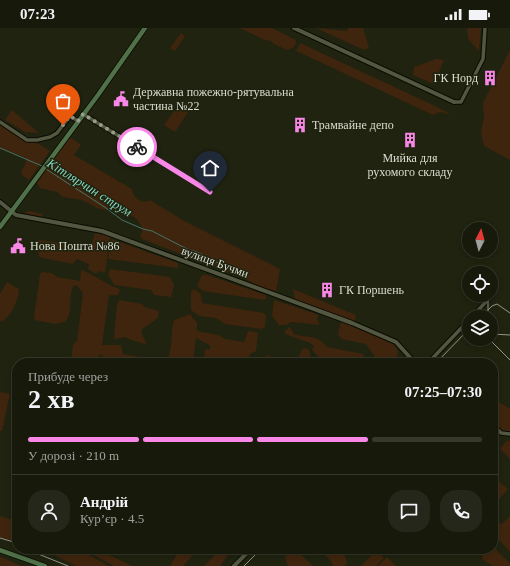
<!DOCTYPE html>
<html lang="uk">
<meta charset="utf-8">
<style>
:root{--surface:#171a0b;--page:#242719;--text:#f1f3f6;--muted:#9ea19d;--line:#36382c;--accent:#f987e8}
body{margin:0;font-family:"Times New Roman",serif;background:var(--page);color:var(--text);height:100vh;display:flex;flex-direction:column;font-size:15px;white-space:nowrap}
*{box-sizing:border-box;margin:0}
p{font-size:13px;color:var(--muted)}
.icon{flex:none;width:22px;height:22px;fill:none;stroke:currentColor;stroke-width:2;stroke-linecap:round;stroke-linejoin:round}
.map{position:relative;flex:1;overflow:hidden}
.drawer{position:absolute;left:12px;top:330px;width:486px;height:196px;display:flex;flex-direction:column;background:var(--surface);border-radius:16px;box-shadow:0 2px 6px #0003,0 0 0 1px var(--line)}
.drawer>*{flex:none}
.needle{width:26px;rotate:6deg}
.buttons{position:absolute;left:462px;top:194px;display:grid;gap:8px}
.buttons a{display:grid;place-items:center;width:36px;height:36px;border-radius:50%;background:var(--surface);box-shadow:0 2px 6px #0003,0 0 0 1px var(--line);font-size:20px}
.pin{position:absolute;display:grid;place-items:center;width:34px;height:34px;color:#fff;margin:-41px -17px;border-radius:50% 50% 50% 0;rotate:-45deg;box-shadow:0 0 4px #0007}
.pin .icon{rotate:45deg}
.courier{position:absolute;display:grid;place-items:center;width:40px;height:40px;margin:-20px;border:3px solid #f987e8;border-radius:50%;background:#fff;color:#222;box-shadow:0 1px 5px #0007}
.summary em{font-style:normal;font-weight:700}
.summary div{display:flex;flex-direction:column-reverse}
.summary{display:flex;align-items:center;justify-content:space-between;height:68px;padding:0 16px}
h1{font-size:26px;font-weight:700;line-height:30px}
.bar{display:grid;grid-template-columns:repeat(4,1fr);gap:6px 4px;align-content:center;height:48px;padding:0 16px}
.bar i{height:5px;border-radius:3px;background:var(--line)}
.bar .on{background:var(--accent)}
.bar p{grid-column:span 4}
.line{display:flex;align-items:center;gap:10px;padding:0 16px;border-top:1px solid var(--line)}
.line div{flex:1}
.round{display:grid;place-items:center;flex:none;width:42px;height:42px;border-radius:16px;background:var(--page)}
.status{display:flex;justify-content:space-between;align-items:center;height:28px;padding:0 20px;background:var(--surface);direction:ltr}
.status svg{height:11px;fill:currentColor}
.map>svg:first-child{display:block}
.green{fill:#3f250d}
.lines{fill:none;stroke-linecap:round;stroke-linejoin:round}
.stream{stroke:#467468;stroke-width:1}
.minor-casing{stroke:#090c00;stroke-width:5.5}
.tertiary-casing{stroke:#090c00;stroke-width:6}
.secondary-casing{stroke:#090c00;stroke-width:6}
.minor{stroke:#535742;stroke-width:3.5}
.tertiary{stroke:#535742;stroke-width:4}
.secondary{stroke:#4f7048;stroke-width:4.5}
.tram{stroke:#949787;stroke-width:1}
.done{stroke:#999c8c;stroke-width:4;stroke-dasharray:0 7.2}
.route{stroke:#f987e8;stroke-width:5}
.labels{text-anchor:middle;stroke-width:3;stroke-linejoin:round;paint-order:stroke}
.poi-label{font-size:12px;fill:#daddd0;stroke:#1f230f;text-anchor:start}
.street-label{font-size:12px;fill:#daddd0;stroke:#1f230f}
.water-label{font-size:13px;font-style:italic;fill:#84d4bf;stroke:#1f230f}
</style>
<div class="status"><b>07:23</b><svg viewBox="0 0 49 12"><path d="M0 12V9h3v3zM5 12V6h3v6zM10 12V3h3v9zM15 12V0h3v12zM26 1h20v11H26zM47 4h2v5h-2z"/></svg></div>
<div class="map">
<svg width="510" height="538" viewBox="0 0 510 538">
<rect width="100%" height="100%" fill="#1f230f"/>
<g class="green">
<path d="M240,0h32l24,12c0,6 -3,9 -9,10l-13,-6 -3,-3 -6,-1z"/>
<path d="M316,0l31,3 1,-3h15l6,20 -5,2z"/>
<path d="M467,0h14l-2,23 -11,-12z"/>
<path d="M181,5l4,3 -10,15 -5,-3z"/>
<path d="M300,15l133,62 19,10 -12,-3 -7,3 -128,-60 -9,-4z"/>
<path d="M510,22v110l-26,-14 -3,-15 3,-14 -1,-14z"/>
<path d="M436,31l8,1 -10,24 -21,-9 1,-8z"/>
<path d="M184,73l8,5 -17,26 -11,-7 14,-19 2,1z"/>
<path d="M12,82l27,23 -14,-1 -20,-12z"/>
<path d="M0,94l26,18h6l18,11 -21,29 -7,-5 -1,-3 5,-9v-5l-26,-10z"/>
<path d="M69,110l4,1 8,6 -7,10 58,34c1,9 10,16 18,11l36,22 94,47 -4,22 -12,-3 -24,-11 -98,-38 -2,-3 3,-7 -7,-11 -13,-6 -24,-3 -17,-9 -19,-3 -6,-5 -17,-4 -3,-5 -3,4z"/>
<path d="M30,183l12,3 2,5 -20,-4 1,-3z"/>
<path d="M95,205l15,4 -5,36 -7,-2 -2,3 -8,-5 1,-5 -12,-5 -5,5 -33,-7 -1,-17 53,6z"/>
<path d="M111,211l67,24v5l-70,-9z"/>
<path d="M110,241l60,8 4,8 -3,12 -17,-2 -3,-5 -37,-5 -6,-10z"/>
<path d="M83,242l29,16 8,3 -2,6h-9l-7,50h19l2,9 23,4 2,5h-39l4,-3 -1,-2 -11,-2 -1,-3 -2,10h-27l2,-19 4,-3 6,-48 -6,-7 -3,-1c-7,11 0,28 -9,37l-10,2 -20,-4 -1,-3 6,-43 2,-2 10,1 5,4 23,4 1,-10z"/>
<path d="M202,247h5l59,20v4l-2,1 -61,-9 -6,-5z"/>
<path d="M7,254l12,7c-1,13 -7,25 -17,33l-2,-2v-26z"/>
<path d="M194,261l7,5 1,9 62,10 2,3 -1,11 -4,2 -36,-5 -9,-6 -17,-2 -8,-6v-18z"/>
<path d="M293,261l63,26 -1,6 -6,-1 -54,-21z"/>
<path d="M119,272l23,4 2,3 15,4 -1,7 -17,12 1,4 4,8 -1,2 -11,-3 -9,-4 -11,2 3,-34z"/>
<path d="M274,272l45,15 -2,4 3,6 -29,-3 -5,3h-7l-7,-9z"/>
<path d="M190,286l7,9v8l22,4 6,4 19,3 4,-11 9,1 1,2 -2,17 -6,3 -2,9h-38l-6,-5 1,-9 4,1 2,-4 -15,-8 -3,25h-29c10,-10 6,-30 10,-43z"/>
<path d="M341,294l51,20 6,9 -1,8 -6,4h-12l-13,-19 -25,-5 -3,-5z"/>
<path d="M290,299l4,7c14,5 23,-1 33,13l36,7 2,8 3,1h-43l-13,-13 2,-4 -4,-3 -25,-9v-3z"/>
<path d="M303,320l5,1c3,5 3,8 0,12l1,2h-10v-7z"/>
<path d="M267,327l11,5v3h-16z"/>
<path d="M0,364l10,2 -8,37h-2z"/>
<path d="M493,370l17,11v22l-2,1 -7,-1 -8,-9z"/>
<path d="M508,412l2,2v17l-9,-9 -1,-2z"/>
<path d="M496,451l12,10 -11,13 -4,-4v-15z"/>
<path d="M0,488l9,3h8v23l-17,-5z"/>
<path d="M510,488v36l-17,-19v-8l2,-3 7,2z"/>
<path d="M493,516l6,9 11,10v3h-17l-10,-6 -3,-11h13z"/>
<path d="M60,521h18l31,17h-33l-20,-10z"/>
<path d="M87,521h10l35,17h-18l-28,-15z"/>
<path d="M180,521h13l-2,2 1,5 -9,10h-13z"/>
<path d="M221,521h6l1,6 -8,11h-16z"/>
<path d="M292,521l7,4 14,13h-25l-3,-9z"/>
<path d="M313,521h28l4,7 2,7 -3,3h-11c-3,-12 -13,-11 -20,-17z"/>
<path d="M377,522l7,8 -8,8h-15z"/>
<path d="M0,529h1l21,9h-22z"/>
<path d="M387,529l9,9h-18z"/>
</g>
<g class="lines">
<g class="stream">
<path d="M0,120l42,18"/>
<path d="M46,141l60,39 16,12 21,9 9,2 37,19 8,2 39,20"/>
</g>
<g class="minor-casing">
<g id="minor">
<path d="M454,74h7l22,-43 2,-31"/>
<path d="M83,86l127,78"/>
<path d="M0,94l27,18h10l13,-3 7,-4 13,-17 8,5"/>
<path d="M472,289l21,-23"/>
<path d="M428,335l41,-43"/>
<path d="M493,397l8,8 9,1"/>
</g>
</g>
<g class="tertiary-casing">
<g id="tertiary">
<path d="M294,0l160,74"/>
<path d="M0,174l16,13 86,16 250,92 44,19 19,21"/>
<path d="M234,538l17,-17"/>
</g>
</g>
<g class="secondary-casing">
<g id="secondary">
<path d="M0,199l98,-132 47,-67"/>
<path d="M0,522l45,16"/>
</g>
</g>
<use href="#minor" class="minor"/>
<use href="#tertiary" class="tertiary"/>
<use href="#secondary" class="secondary"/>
<g class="tram">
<path d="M488,285v-18"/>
<path d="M481,289l11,-11 5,-2 13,9"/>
<path d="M491,306l19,1"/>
<path d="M489,311l21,21"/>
<path d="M436,335l33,-34"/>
<path d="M0,510l17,5"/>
<path d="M26,521l42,17"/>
<path d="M244,538l17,-17"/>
</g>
</g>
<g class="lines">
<path class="done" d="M63,97l7,-9 8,5 5,-7 54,33"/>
<path class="route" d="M137,119l73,45"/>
</g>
<defs>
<g id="building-bare" transform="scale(1.2)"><path d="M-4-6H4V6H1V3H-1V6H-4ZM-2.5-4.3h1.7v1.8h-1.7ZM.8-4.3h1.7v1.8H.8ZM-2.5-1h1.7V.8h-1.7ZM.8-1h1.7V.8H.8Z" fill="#f987e8" stroke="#1f230f" stroke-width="2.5" paint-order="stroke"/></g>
<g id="civic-bare" transform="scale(1.2)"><path d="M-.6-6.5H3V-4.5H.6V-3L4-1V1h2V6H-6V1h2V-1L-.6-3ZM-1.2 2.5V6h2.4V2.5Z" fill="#f987e8" stroke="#1f230f" stroke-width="2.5" paint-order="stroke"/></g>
</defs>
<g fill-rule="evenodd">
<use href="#building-bare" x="490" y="50"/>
<use href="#civic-bare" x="121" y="71"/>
<use href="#building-bare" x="300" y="97"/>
<use href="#building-bare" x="410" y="112"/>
<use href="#civic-bare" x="18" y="218"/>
<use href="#building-bare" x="327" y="262"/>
</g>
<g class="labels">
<g class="poi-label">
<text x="478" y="54" text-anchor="end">ГК Норд</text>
<text x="133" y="68">Державна пожежно-рятувальна<tspan x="133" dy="14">частина №22</tspan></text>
<text x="312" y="101">Трамвайне депо</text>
<text x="410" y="134" text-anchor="middle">Мийка для<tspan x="410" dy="14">рухомого складу</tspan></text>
<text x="30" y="222">Нова Пошта №86</text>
<text x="339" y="266">ГК Поршень</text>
</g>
<g class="street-label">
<text transform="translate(215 234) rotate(20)" y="4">вулиця Бучми</text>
</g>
<g class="water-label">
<text transform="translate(90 159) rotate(32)" y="5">Кітлярчин струм</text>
</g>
</g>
</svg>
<div class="buttons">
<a><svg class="needle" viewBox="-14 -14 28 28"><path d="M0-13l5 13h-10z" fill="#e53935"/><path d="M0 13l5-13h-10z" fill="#9ea19d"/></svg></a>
<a><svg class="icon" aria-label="locate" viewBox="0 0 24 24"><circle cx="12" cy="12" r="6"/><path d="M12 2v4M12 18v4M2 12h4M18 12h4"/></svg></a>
<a><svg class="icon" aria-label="layers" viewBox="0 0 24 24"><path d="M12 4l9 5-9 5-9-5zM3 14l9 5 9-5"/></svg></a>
</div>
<div class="pin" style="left:63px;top:97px;background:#ea580c"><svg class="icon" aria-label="bag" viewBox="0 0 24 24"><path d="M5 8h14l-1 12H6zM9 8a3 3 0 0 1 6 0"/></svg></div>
<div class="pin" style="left:210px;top:164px;background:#1f2937"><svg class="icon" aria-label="home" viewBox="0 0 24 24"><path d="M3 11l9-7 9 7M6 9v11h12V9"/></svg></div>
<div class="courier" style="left:137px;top:119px"><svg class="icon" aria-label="bike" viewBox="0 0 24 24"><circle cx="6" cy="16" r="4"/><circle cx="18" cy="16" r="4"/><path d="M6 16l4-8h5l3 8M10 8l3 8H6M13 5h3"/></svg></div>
<section class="drawer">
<div class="summary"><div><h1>2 хв</h1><p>Прибуде через</p></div><em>07:25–07:30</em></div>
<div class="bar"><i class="on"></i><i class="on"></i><i class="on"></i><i></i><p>У дорозі · 210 m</p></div>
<div class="line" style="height:72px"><a class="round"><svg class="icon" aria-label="person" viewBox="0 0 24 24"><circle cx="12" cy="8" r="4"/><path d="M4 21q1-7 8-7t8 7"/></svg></a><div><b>Андрій</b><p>Кур’єр · 4.5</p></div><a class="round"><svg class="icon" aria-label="chat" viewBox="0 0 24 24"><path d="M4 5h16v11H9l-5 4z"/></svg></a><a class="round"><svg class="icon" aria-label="phone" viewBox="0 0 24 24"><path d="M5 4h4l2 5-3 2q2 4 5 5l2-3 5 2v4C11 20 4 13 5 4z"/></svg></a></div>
</section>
</div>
